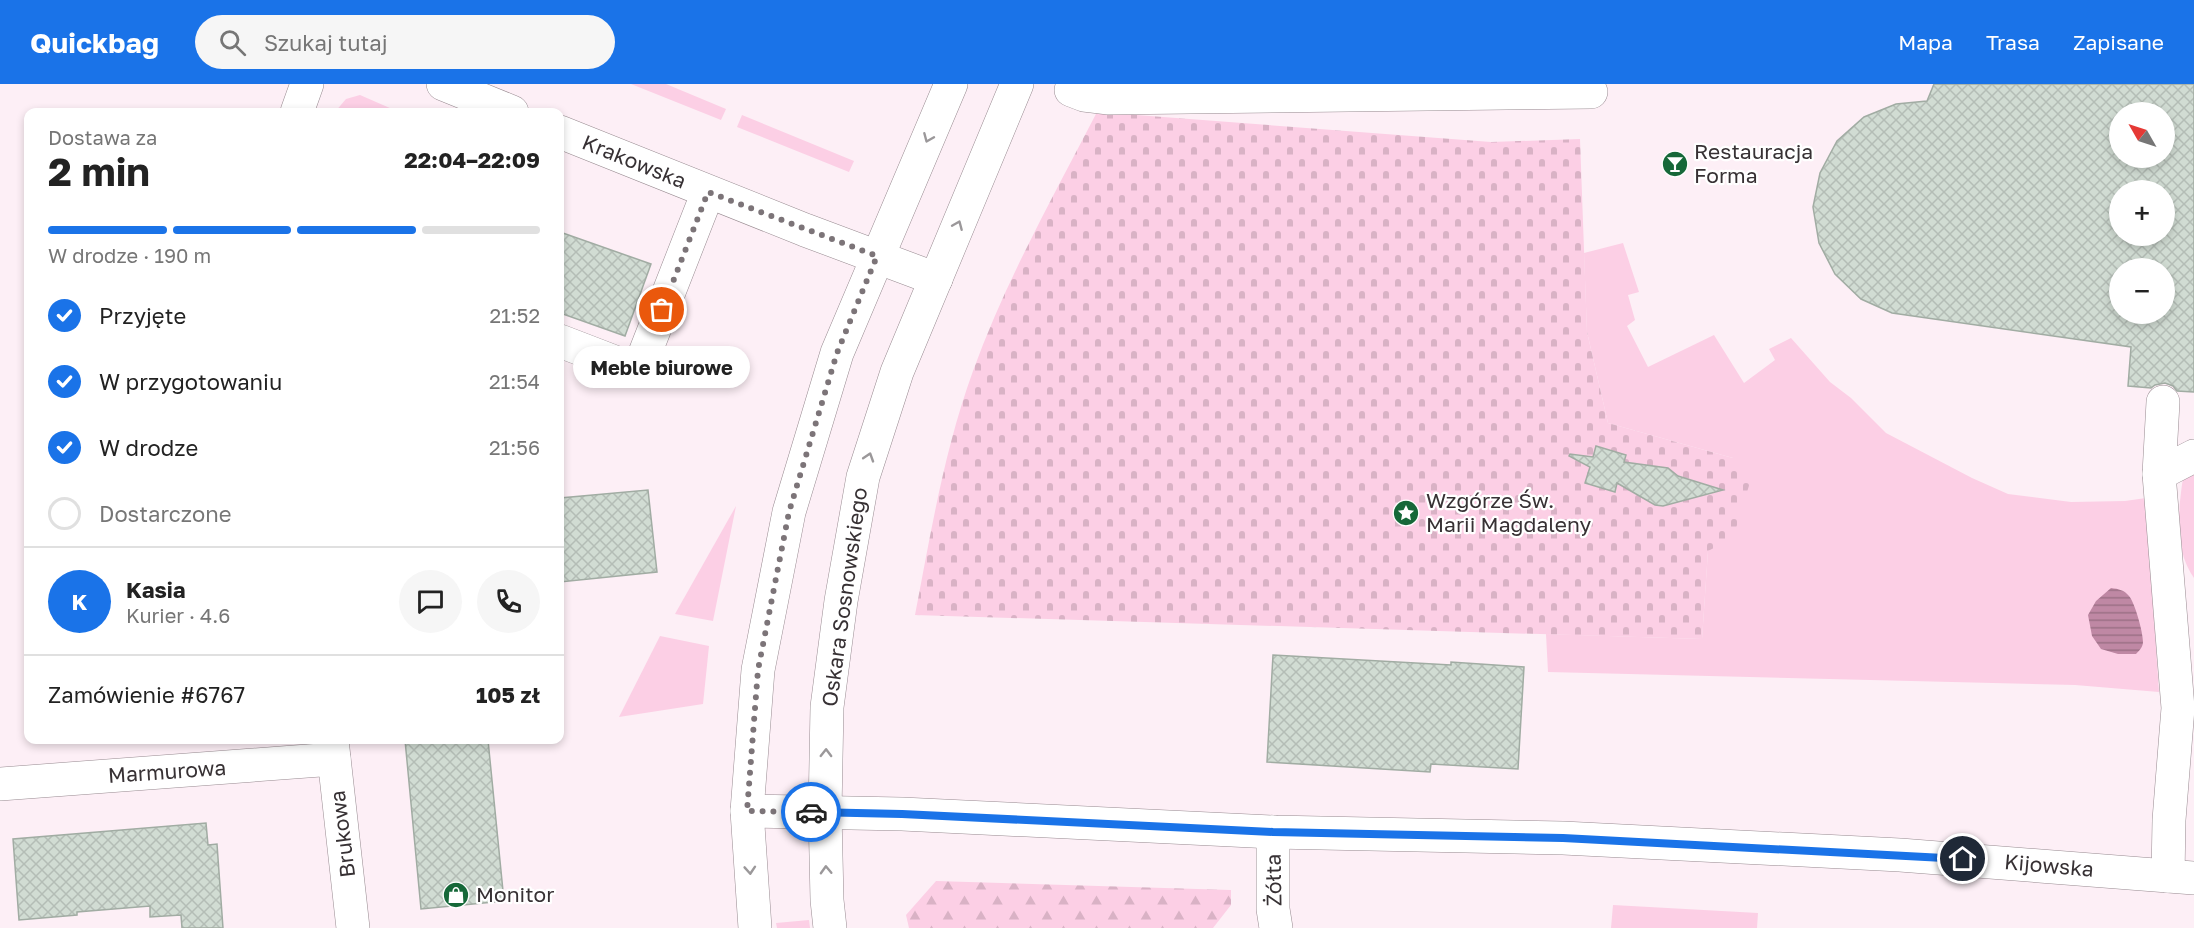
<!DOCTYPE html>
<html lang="pl">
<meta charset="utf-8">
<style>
:root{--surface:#fff;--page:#f6f6f6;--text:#222;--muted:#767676;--line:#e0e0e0;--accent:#1a73e8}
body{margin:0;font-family:"Golos Text",sans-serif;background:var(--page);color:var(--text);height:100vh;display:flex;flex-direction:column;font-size:22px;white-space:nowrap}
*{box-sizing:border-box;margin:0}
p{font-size:20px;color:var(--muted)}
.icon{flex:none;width:33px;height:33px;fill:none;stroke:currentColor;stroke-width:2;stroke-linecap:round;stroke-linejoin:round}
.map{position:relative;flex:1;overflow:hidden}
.side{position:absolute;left:24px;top:24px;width:540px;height:636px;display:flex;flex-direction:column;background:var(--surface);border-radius:12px;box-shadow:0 3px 9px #0003}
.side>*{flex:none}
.needle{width:39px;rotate:309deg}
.tools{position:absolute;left:2109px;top:18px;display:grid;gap:12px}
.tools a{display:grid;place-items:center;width:66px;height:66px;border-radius:50%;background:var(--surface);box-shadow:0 3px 9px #0003;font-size:30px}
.pin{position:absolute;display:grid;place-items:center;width:51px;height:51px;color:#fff;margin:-26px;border:3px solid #fff;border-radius:50%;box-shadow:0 2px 6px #0007}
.courier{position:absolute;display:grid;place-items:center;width:60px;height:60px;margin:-30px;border:4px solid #1a73e8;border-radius:50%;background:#fff;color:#222;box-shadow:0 2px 8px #0007}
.bubble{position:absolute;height:42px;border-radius:21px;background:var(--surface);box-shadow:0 3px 9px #0003;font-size:20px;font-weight:700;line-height:42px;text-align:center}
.overview em{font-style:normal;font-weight:700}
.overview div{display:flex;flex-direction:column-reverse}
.overview{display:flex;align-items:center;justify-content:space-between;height:102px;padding:0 24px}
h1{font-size:39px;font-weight:700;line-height:45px}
.bar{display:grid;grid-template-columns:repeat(4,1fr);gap:9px 6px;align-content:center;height:72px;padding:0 24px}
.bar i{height:8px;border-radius:4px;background:var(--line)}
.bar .on{background:var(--accent)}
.bar p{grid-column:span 4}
.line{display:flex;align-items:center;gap:15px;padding:0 24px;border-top:2px solid var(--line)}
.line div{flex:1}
.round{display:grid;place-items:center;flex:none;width:63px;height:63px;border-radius:32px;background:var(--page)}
ol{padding:0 24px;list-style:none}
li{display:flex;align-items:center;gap:18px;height:66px}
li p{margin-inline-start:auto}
li .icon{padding:6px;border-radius:50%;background:var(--accent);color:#fff;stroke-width:4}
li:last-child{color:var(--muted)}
li i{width:33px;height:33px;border:3px solid var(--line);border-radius:50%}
header{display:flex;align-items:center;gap:36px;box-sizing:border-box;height:84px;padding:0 30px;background:var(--accent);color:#fff}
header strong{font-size:28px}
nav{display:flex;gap:33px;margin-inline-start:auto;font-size:21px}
.search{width:420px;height:54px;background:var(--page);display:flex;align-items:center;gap:15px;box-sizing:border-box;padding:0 21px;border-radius:33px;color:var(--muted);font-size:22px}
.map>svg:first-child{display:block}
.green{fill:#fccfe5}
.forest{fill:url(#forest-firs)}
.cemetery{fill:url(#cemetery-stones)}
.water{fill:url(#water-rules)}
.building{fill:url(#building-cross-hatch);stroke:#a1aca3;stroke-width:1.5;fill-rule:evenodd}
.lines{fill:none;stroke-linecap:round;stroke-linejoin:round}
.minor-casing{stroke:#988b91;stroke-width:34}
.minor{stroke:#fff;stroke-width:33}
.oneway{stroke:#9b989a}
.done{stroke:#7c7478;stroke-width:6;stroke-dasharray:0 10.8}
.route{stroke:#1a73e8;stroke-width:8}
.labels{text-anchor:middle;stroke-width:4.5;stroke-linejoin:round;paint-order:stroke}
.poi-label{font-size:21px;fill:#373134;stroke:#fff;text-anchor:start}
.street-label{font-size:21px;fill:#373134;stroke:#fff}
</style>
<header>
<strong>Quickbag</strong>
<div class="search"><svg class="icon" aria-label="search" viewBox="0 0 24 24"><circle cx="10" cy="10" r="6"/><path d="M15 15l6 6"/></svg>Szukaj tutaj</div>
<nav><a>Mapa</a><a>Trasa</a><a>Zapisane</a></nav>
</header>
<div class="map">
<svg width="2194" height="844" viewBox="0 0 2194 844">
<defs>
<pattern id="forest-firs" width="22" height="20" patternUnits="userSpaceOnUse" patternTransform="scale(1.5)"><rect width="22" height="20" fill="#fccfe5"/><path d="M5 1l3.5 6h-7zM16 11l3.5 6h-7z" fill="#d9b2c5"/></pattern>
<pattern id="cemetery-stones" width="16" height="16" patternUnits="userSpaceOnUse" patternTransform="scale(1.5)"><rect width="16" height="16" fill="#fccfe5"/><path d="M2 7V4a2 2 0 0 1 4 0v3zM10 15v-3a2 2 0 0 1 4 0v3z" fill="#d9b2c5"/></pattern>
<pattern id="water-rules" width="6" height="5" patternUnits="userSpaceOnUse" patternTransform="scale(1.5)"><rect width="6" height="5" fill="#bf88a4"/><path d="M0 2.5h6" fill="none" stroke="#9c7086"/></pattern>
<pattern id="building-cross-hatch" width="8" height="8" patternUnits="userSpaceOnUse" patternTransform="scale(1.5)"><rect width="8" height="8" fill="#d1dcd3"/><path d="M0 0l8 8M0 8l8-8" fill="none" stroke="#b4bdb6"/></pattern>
</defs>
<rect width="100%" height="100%" fill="#fdeff6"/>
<g class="green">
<path d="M631,0h35l60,25 -5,11z"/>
<path d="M360,11l39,17h-64l11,-13z"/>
<path d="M742,31l112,46 -5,11 -112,-45z"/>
<path d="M1623,159l16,49 -11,3 7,25 -8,6 21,41 66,-32 30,48 31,-23 -6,-11 22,-11 39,44 21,16 35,35 86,45 36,16 63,8 54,-1 21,-3 13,194 -84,-7 -527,-13 -2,-38 156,5 6,-88 25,-93 -125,-35 -21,-91 -3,-79z"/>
<path d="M2194,384v110c-20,-28 -16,-67 -11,-100z"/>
<path d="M736,422l-23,115 -38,-7z"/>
<path d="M660,552l49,10 -6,58 -84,13z"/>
<path d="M1613,821l145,8 -1,15h-146z"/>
<path d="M809,836l1,8h-33l-1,-5z"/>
</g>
<path class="forest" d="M936,797l295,9v15l-18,23h-304l-3,-13z"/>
<path class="cemetery" d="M1097,28l394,30 89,-3 7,193 21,91 125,35 18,21 -18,59 -25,13 -6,88 -787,-24c16,-83 29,-164 58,-244 33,-91 80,-174 124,-259z"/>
<path class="water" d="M2111,504c8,1 13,2 18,8 6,7 14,36 14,46 0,5 -4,9 -7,12h-18l-17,-5 -9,-13 -4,-21 8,-14z"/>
<g class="building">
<path d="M1934,0h260v308l-17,-1 -4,-5 -8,-3 -10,2 -4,3 -23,-2 3,-39 -239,-34 -31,-14 -26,-25 -16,-31 -6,-36 7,-34 17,-32 27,-24 32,-13 31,-3zM2120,28h44v46h-44zM2120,106h44v46h-44zM2120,184h44v46h-44z"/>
<path d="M560,148l91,32 -26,72 -65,-23z"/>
<path d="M1596,362l30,9 -2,7 44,6 10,8 45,14 -60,16 -8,-1 -38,-22 -2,9 -30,-9 5,-16 -21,-11 1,-2 23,3z"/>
<path d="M648,406l9,82 -97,10v-84z"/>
<path d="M1273,571l178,10v-3l73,5 -6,102 -87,-5 -1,8 -163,-10z"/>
<path d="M405,656h83l16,161 -83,8z"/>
<path d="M206,739l2,22 9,-1 6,84h-41l-1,-13 -31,2v-11l-73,6v3l-58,5 -6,-81z"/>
</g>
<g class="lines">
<g class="minor-casing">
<g id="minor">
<path d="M443,0l69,28"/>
<path d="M1071,6l13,5 25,3 482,-6"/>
<path d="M297,28l10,-28"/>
<path d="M560,48l245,98 131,49"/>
<path d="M560,257l78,30 70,-179"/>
<path d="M2159,390l4,-72"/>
<path d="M332,656l21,188"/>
<path d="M0,700l334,-25"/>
<path d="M747,727l155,3 371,18 290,6 337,17 294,23"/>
<path d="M1273,748v77l3,19"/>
<path d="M2168,792l1,-56 9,-112 -19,-234 35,-18"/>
<path d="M755,844l-8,-117 11,-141 31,-158 48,-159 114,-269"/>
<path d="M830,844l-3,-28 -2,-88 2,-105 14,-106 22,-124 34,-105 120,-288"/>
</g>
</g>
<use href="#minor" class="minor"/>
</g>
<defs><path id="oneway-chevron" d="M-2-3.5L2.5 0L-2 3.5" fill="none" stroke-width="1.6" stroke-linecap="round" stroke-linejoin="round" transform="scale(1.5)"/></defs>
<g class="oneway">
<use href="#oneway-chevron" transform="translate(928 54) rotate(113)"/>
<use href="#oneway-chevron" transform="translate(958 141) rotate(-67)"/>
<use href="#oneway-chevron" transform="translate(869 373) rotate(-72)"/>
<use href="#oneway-chevron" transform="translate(826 669) rotate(-89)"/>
<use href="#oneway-chevron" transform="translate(750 786) rotate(86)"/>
<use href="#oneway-chevron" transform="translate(826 786) rotate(-92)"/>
</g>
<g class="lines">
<path class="done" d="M662,226l46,-118 169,64 -40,97 -48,159 -31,158 -11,141 64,1"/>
<path class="route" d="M811,728l91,2 371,18 290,6 400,21"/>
</g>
<defs>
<g id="bar-disc" transform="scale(1.35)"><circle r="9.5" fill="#166839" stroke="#fff"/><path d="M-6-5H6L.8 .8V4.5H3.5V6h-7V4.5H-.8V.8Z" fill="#fff"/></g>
<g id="sight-disc" transform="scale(1.35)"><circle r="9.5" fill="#166839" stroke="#fff"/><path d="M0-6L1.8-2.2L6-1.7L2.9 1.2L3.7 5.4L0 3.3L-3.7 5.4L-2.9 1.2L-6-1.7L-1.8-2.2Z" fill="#fff"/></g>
<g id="shop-disc" transform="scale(1.35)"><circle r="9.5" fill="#166839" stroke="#fff"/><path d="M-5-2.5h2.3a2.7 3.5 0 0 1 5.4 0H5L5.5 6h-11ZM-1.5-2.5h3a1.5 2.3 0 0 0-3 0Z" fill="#fff"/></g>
</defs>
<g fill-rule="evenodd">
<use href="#bar-disc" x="1675" y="80"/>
<use href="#sight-disc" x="1406" y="429"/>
<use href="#shop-disc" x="456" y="811"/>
</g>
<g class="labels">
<g class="poi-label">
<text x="1694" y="75">Restauracja<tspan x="1694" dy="24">Forma</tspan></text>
<text x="1426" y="424">Wzgórze Św.<tspan x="1426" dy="24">Marii Magdaleny</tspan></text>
<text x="476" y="818">Monitor</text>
</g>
<g class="street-label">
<text transform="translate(634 78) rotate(22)" y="7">Krakowska</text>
<text transform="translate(845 513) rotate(-82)" y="7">Oskara Sosnowskiego</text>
<text transform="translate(167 688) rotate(-4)" y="7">Marmurowa</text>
<text transform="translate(343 750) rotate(-97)" y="7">Brukowa</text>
<text transform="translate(2049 782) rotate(5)" y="7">Kijowska</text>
<text transform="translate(1274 796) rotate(-91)" y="7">Żółta</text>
</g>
</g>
</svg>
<div class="tools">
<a><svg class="needle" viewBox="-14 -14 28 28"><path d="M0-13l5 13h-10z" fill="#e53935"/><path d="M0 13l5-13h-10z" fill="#767676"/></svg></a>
<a>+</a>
<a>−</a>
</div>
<div class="pin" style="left:662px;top:226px;background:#ea580c"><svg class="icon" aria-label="bag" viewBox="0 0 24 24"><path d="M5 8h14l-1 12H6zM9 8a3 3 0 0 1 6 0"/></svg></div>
<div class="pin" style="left:1963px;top:775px;background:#1f2937"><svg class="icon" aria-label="home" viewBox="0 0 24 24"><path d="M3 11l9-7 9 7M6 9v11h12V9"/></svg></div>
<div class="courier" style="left:811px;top:728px"><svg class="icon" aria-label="car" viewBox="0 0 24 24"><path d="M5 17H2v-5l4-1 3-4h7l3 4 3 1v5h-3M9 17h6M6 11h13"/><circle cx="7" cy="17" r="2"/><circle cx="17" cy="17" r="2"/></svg></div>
<div class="bubble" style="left:573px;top:262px;width:177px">Meble biurowe</div>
<section class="side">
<div class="overview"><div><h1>2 min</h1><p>Dostawa za</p></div><em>22:04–22:09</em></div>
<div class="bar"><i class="on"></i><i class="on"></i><i class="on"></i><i></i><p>W drodze · 190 m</p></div>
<ol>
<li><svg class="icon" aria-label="check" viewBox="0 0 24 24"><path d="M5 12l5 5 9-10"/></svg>Przyjęte<p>21:52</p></li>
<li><svg class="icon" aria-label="check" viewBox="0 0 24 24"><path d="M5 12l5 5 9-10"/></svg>W przygotowaniu<p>21:54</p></li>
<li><svg class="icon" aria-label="check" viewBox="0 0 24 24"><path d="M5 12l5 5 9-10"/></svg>W drodze<p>21:56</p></li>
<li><i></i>Dostarczone</li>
</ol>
<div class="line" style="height:108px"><b class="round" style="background:var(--accent);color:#fff">K</b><div><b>Kasia</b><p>Kurier · 4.6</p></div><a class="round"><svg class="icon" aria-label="chat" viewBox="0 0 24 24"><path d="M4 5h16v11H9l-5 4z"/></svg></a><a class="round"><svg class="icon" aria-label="phone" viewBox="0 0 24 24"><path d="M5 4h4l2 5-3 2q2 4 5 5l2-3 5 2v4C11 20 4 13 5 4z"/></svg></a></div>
<div class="line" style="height:78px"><div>Zamówienie #6767</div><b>105 zł</b></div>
</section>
</div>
